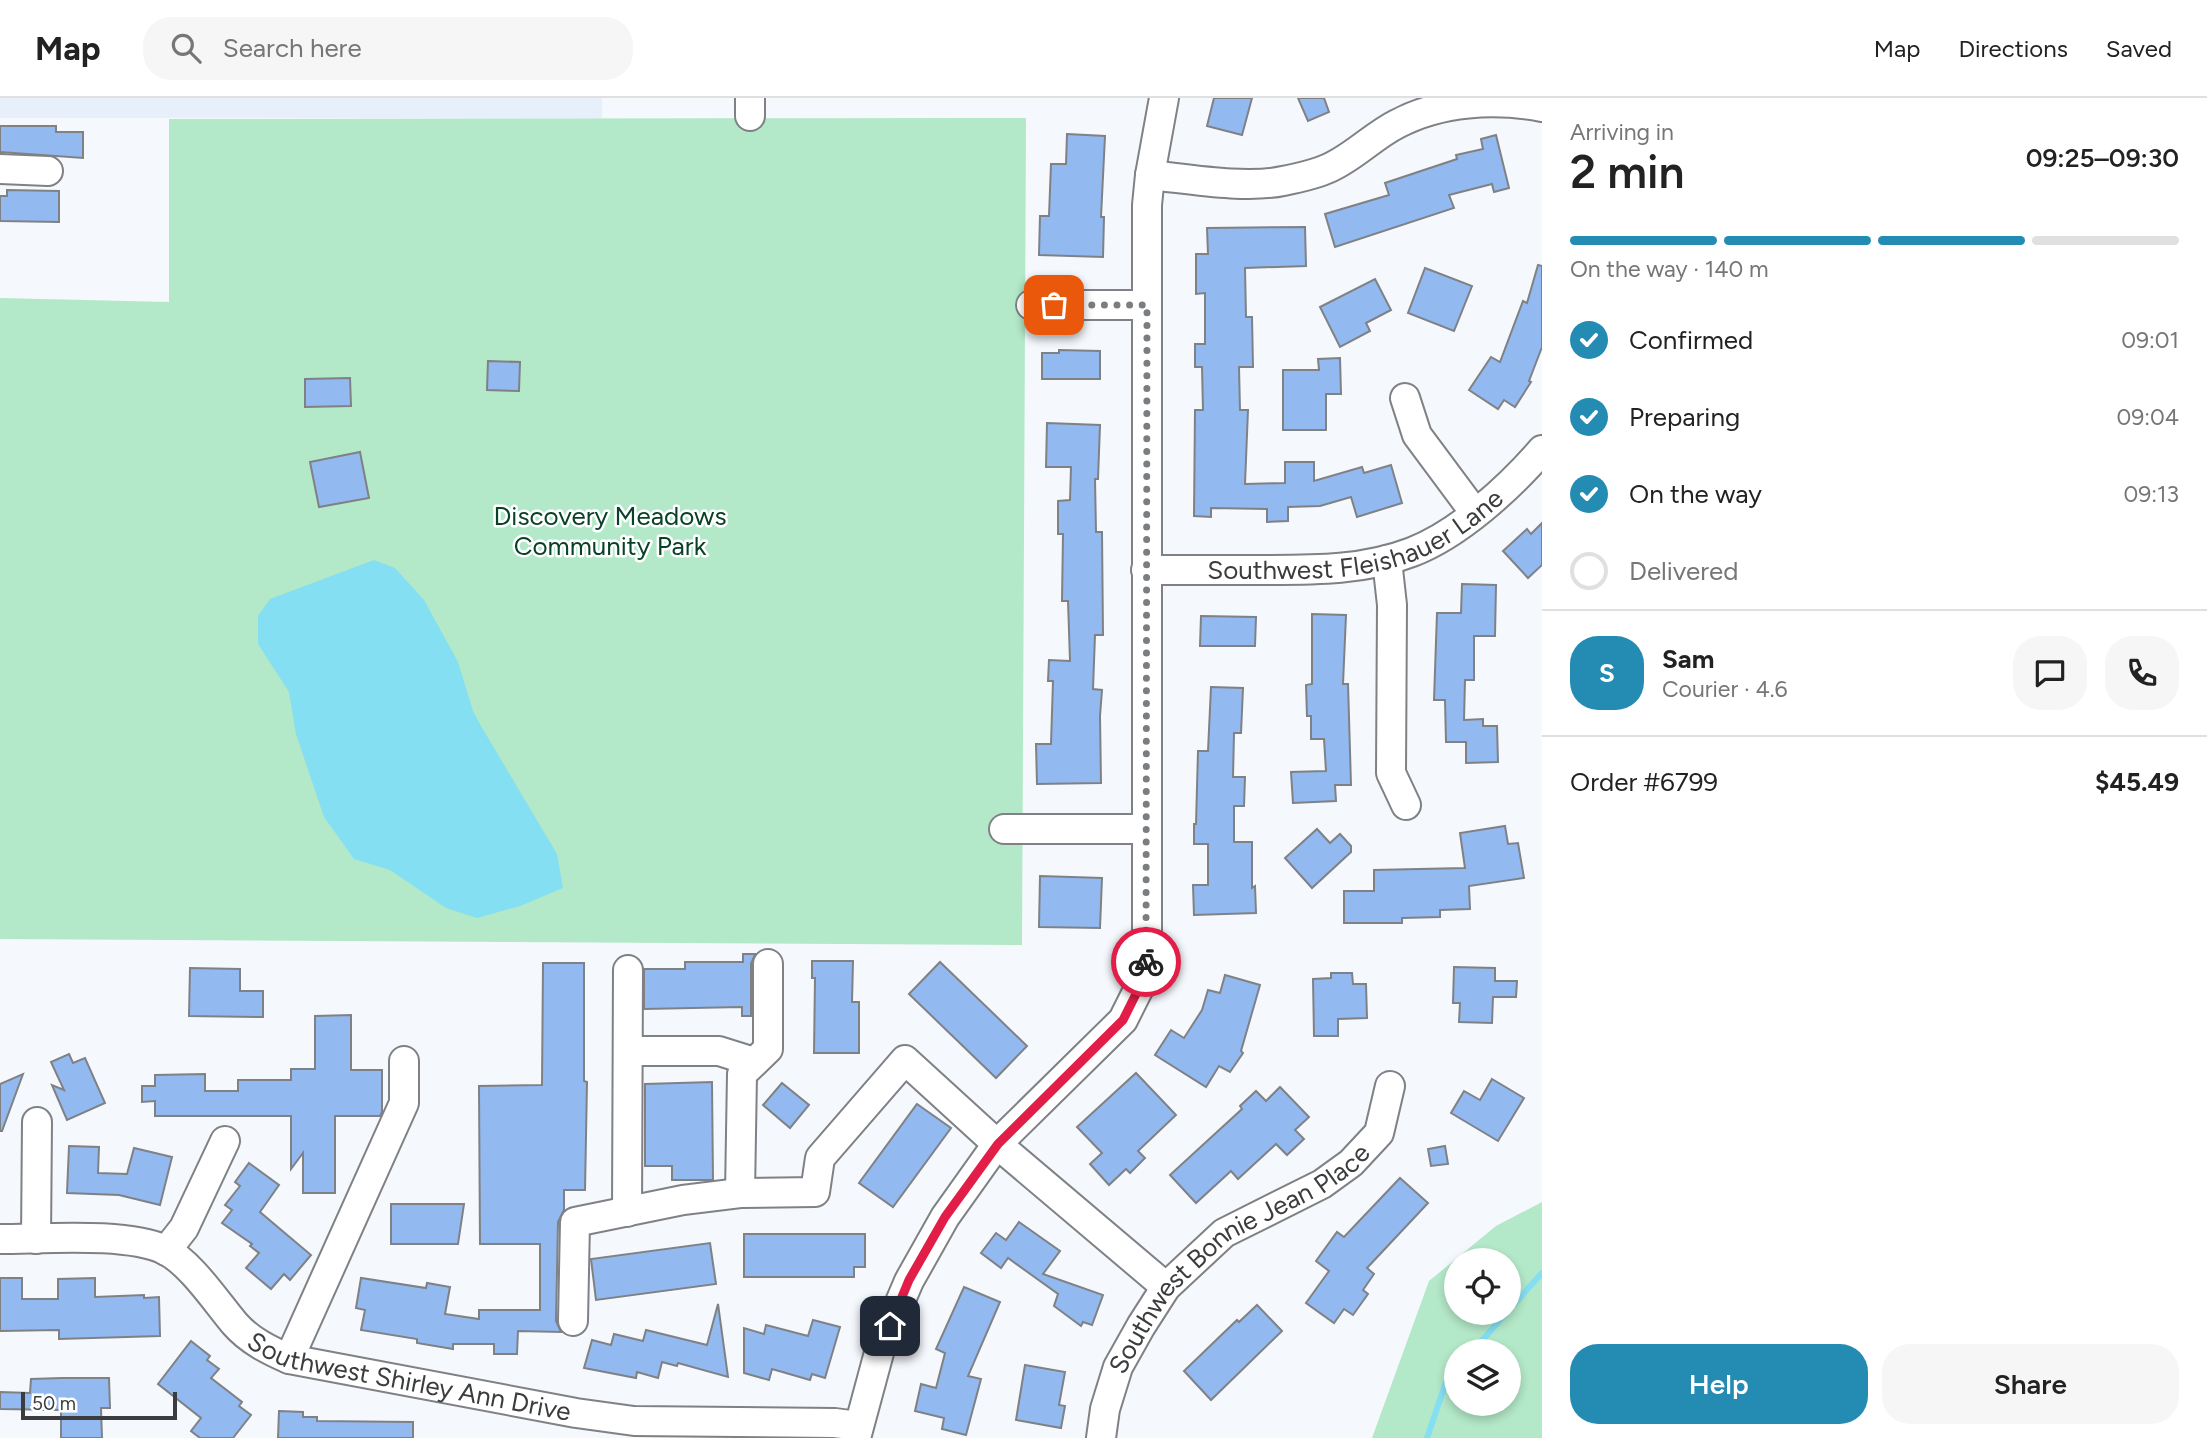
<!DOCTYPE html>
<meta charset="utf-8">
<style>
:root{--surface:#fff;--page:#f6f6f6;--text:#222;--muted:#767676;--line:#e0e0e0;--accent:#248bb3}
body{margin:0;font-family:Figtree,sans-serif;background:var(--page);color:var(--text);height:100vh;display:flex;flex-direction:column;font-size:26px;white-space:nowrap}
*{box-sizing:border-box;margin:0}
p{font-size:23px;color:var(--muted)}
.icon{flex:none;width:38px;height:38px;fill:none;stroke:currentColor;stroke-width:2;stroke-linecap:round;stroke-linejoin:round}
.map{position:relative;flex:1;overflow:hidden}
.sheet{display:flex;flex-direction:column;background:var(--surface);width:665px}
.sheet>*{flex:none}
.fabs{position:absolute;left:1444px;top:1150px;display:grid;gap:14px}
.fabs a{display:grid;place-items:center;width:77px;height:77px;border-radius:50%;background:var(--surface);box-shadow:0 4px 10px #0003;font-size:35px}
.scale{position:absolute;left:21px;bottom:18px;width:156px;box-sizing:border-box;padding-left:7px;border:4px solid #3a3c3d;border-top:0;font-size:19px;line-height:24px;white-space:nowrap;color:#3a3c3d;-webkit-text-stroke:5px #fff;paint-order:stroke}
.pin{position:absolute;display:grid;place-items:center;width:60px;height:60px;color:#fff;margin:-30px;border-radius:14px;box-shadow:0 4px 10px #0006}
.courier{position:absolute;display:grid;place-items:center;width:70px;height:70px;margin:-35px;border:5px solid #e11d48;border-radius:50%;background:#fff;color:#222;box-shadow:0 2px 9px #0007}
.overview em{font-style:normal;font-weight:600}
.overview div{display:flex;flex-direction:column-reverse}
.overview{display:flex;align-items:center;justify-content:space-between;height:119px;padding:0 28px}
h1{font-size:46px;font-weight:600;line-height:52px}
.bar{display:grid;grid-template-columns:repeat(4,1fr);gap:10px 7px;align-content:center;height:84px;padding:0 28px}
.bar i{height:9px;border-radius:5px;background:var(--line)}
.bar .selected{background:var(--accent)}
.bar p{grid-column:span 4}
.line{display:flex;align-items:center;gap:18px;padding:0 28px;border-top:2px solid var(--line)}
.line div{flex:1}
.round{display:grid;place-items:center;flex:none;width:74px;height:74px;border-radius:28px;background:var(--page)}
ol{padding:0 28px;list-style:none}
li{display:flex;align-items:center;gap:21px;height:77px}
li p{margin-inline-start:auto}
li .icon{padding:7px;border-radius:50%;background:var(--accent);color:#fff;stroke-width:4}
li:last-child{color:var(--muted)}
li i{width:38px;height:38px;border:4px solid var(--line);border-radius:50%}
.cta{display:flex;gap:14px;margin-top:auto;padding:14px 28px}
.cta a{flex:1;height:80px;border-radius:28px;background:var(--accent);color:#fff;font-size:28px;font-weight:600;line-height:80px;text-align:center}
.cta a+a{background:var(--page);color:var(--text)}
header{display:flex;align-items:center;gap:42px;box-sizing:border-box;height:98px;padding:0 35px;background:var(--surface);border-bottom:2px solid var(--line)}
header strong{font-size:33px}
nav{display:flex;gap:38px;margin-inline-start:auto;font-size:24px}
.search{width:490px;height:63px;background:var(--page);display:flex;align-items:center;gap:18px;box-sizing:border-box;padding:0 24px;border-radius:28px;color:var(--muted);font-size:26px}
main{display:flex;flex:1;min-height:0}
.map>svg:first-child{display:block}
.built{fill:#e7effa}
.green{fill:#b3e8c8;fill-rule:evenodd}
.water{fill:#85dff2}
.lines{fill:none;stroke-linecap:round;stroke-linejoin:round}
.stream{stroke:#85dff2;stroke-width:6}
.building{fill:#92baf1;stroke:#7f8185;stroke-width:2}
.minor-casing{stroke:#7f8185;stroke-width:32}
.minor{stroke:#fff;stroke-width:28}
.done{stroke:#7b7e80;stroke-width:7;stroke-dasharray:0 12.6}
.route{stroke:#e11d48;stroke-width:9}
.labels{text-anchor:middle;stroke-width:5;stroke-linejoin:round;paint-order:stroke}
.park-label{font-size:26px;fill:#094128;stroke:#fff}
.street-label{font-size:26px;fill:#3a3c3d;stroke:#fff}
</style>
<header>
<strong>Map</strong>
<div class="search"><svg class="icon" aria-label="search" viewBox="0 0 24 24"><circle cx="10" cy="10" r="6"/><path d="M15 15l6 6"/></svg>Search here</div>
<nav><a>Map</a><a>Directions</a><a>Saved</a></nav>
</header>
<main>
<div class="map">
<svg width="1542" height="1340" viewBox="0 0 1542 1340">
<rect width="100%" height="100%" fill="#f5f8fc"/>
<rect class="built" x="0" y="0" width="602" height="20"/>
<g class="green">
<path d="M1026,20l-4,827 -1022,-6v-641l169,4v-183z"/>
<path d="M1542,1104v236h-170l57,-157 67,-55zM1456,1162h52v52h-52zM1456,1253h52v53h-52z"/>
</g>
<path class="water" d="M374,462l21,8 29,32 34,62 15,49 8,15 76,128 6,34 -43,18 -43,12 -31,-10 -56,-38 -36,-11 -30,-42 -28,-83 -7,-42 -31,-48v-28l12,-17z"/>
<g class="lines">
<g class="stream">
<path d="M1508,1213l34,-38"/>
<path d="M1473,1253l34,-39"/>
<path d="M1427,1340l19,-56 10,-12"/>
</g>
</g>
<g class="building">
<path d="M1214,0h38l-10,37 -35,-9z"/>
<path d="M1298,0h26l5,14 -21,9z"/>
<path d="M0,28h56v6h27v26l-83,-6z"/>
<path d="M1067,36l38,2 -4,81h3l-1,40 -64,-2 1,-39h9l2,-52h15z"/>
<path d="M1496,37l13,53 -15,4 -2,-8 -43,11 5,13 -119,39 -10,-33 64,-19 -4,-12 72,-24 -1,-4 27,-6 -2,-10z"/>
<path d="M7,92l52,1v31l-59,-1v-25h7z"/>
<path d="M1305,129l1,39 -61,2 1,49h6l1,50h-14l1,43h8l-3,74 40,-1v-21h29v19l48,-14 2,6 27,-8 11,38 -45,14 -6,-20 -31,9 -32,1v14l-21,1v-13l-56,-1v9l-17,-1 1,-106h8l-1,-43h-7v-23h10v-51l-9,1v-40h12l-1,-26z"/>
<path d="M1538,167l4,1v81l-13,34 2,1 -16,25 -11,-7 -6,9 -29,-19 22,-33 9,5 23,-61 4,2z"/>
<path d="M1425,170l47,18 -18,45 -46,-18z"/>
<path d="M1375,181l16,31 -25,13 4,8 -30,16 -20,-40z"/>
<path d="M1059,252l41,1v28h-58v-26h17z"/>
<path d="M1340,260l1,36h-15v36h-43v-60h36l-1,-11z"/>
<path d="M488,263l32,1 -1,29 -32,-1z"/>
<path d="M350,280l1,28 -46,1v-28z"/>
<path d="M1047,325l53,2 -2,54h-3l1,53h6l1,103h-8l-2,54 9,1 -2,26 1,67 -64,1 -1,-40h15l2,-63h-5l1,-21 21,1 -2,-60h-6l1,-67h-5v-33l12,-1 1,-33h-25z"/>
<path d="M360,354l9,46 -50,9 -9,-45z"/>
<path d="M1542,425v42l-14,13 -25,-27 24,-22 4,5z"/>
<path d="M1462,486l34,1 -1,51h-21v44h-9l-1,40 19,-1v7h14l1,36 -32,1v-21h-20l-1,-42h-11l3,-87h24z"/>
<path d="M1312,516l34,1 -3,69h5l3,101h-16l1,16 -43,2 -2,-31 35,-1 -2,-32h-13v-23h-4l-1,-31 6,-1z"/>
<path d="M1201,518l55,1 -1,29h-55z"/>
<path d="M1211,589l32,1 -2,45h-7l-1,44h12l-1,29h-10v36h18v46l3,-2 1,27 -62,2 -1,-30h15v-41h-14v-20h2l2,-73h10z"/>
<path d="M1505,728l3,18 10,-1 6,35 -55,8 1,23 -30,1v7l-38,1v5h-58v-32h30v-21l91,-2 -5,-35z"/>
<path d="M1317,731l13,14 10,-9 11,12v6l-39,36 -27,-30z"/>
<path d="M1040,778l62,2 -2,50 -61,-1z"/>
<path d="M743,856h12l-4,10v52h-9v-9l-98,2v-40h41v-7h58z"/>
<path d="M812,863h41l-1,41h7v51h-45l1,-75h-3z"/>
<path d="M940,864l87,84 -31,32 -87,-84z"/>
<path d="M543,865h41v118l3,1 -2,108h-21v20l-6,12 -2,99 5,11 -43,-1 -1,23h-23v-10h-41v5l-36,-6v-4l-56,-9 4,-20 -9,-2 5,-30 65,10 1,-5 23,4 -5,27 34,5v-9h61v-66h-60l-1,-158 63,-1z"/>
<path d="M1454,869l41,1v13h22l-1,16h-23l-1,26 -33,-1 1,-19h-7z"/>
<path d="M190,870l50,1v22h23v26l-74,-1z"/>
<path d="M1331,875h21l1,11h13l1,34 -29,1v17h-24l-1,-57 18,-1z"/>
<path d="M1225,877l35,10 -19,66 2,2 -13,19 -11,-6 -13,21 -51,-32 16,-25 13,8 18,-28 6,-20 12,3z"/>
<path d="M351,917v55h31v42l-2,4h-45v77h-32v-40l-12,16v-53h-136v-15l-13,1v-16h13v-11l50,-1v17h33v-11h53v-11h24v-53z"/>
<path d="M69,956l4,9 12,-5 20,45 -38,17 -15,-35 12,5 -13,-28z"/>
<path d="M1136,975l40,42 -38,36 7,7 -15,15 -4,-4 -17,16 -19,-21 12,-11 -25,-26z"/>
<path d="M23,976l-21,57h-2v-47z"/>
<path d="M1492,981l32,19 -26,43 -47,-28 13,-22 16,9z"/>
<path d="M712,984l1,98h-41v-14h-27v-82z"/>
<path d="M782,985l27,22 -19,23 -27,-23z"/>
<path d="M1280,989l29,30 -14,13 9,9 -17,16 -11,-11 -38,35 -7,-8 -35,32 -26,-28 72,-66 -2,-3 16,-15 10,10z"/>
<path d="M917,1006l34,24 -58,79 -34,-24z"/>
<path d="M69,1048l30,1 -1,26 29,1 7,-26 38,9 -12,48 -41,-10 -52,-2z"/>
<path d="M1445,1048l3,18 -17,2 -3,-17z"/>
<path d="M249,1065l30,22 -19,27 51,43 -21,25 -6,-6 -13,15 -25,-21 13,-15 -9,-7 2,-2 -30,-21 10,-13 -7,-5 15,-19 -5,-4z"/>
<path d="M1400,1080l28,25 -61,65 7,6 -11,16 5,4 -15,21 -9,-6 -10,14 -28,-20 23,-32 -13,-10 21,-29 7,5z"/>
<path d="M391,1106h73l-6,40h-67z"/>
<path d="M1019,1124l41,29 -17,23 60,21 -11,30 -9,-3 -2,4 -27,-20 4,-12 -50,-36 -7,10 -20,-15 15,-20 10,7z"/>
<path d="M744,1136h121v33h-11v10h-110z"/>
<path d="M710,1145l6,41 -120,16 -5,-41z"/>
<path d="M0,1180h22v21h36v-20l37,-1v19l49,-2v3l15,-1 1,39 -101,3v-9l-59,1z"/>
<path d="M964,1189l36,15 -32,74 13,3 -15,56 -24,-6 2,-11 -29,-7 6,-27 15,4 9,-35 -9,-4z"/>
<path d="M718,1206l10,73 -50,-14 -1,3 -15,-4 -4,16 -21,-6 -1,6 -52,-10 8,-28 19,5 3,-11 29,7 3,-11 61,15z"/>
<path d="M1257,1207l25,26 -71,69 -27,-29 53,-51 2,2z"/>
<path d="M813,1222l27,7 -15,51 -13,-4 -2,6 -38,-11 -3,11 -25,-7v-45l20,6 2,-9 42,11z"/>
<path d="M191,1243l19,15 -3,4 12,9 -8,9 31,24 -3,4 12,9 -18,23h-33l-9,-7 10,-13 -43,-34z"/>
<path d="M1025,1267l40,7 -6,33 6,1 -4,22 -45,-8z"/>
<path d="M62,1280h47l1,30h-9l1,30h-41v-28l-61,-1v-17l30,1 1,-14z"/>
<path d="M279,1313l24,1v5h14v4l96,1v16h-135z"/>
</g>
<g class="lines">
<g class="minor-casing">
<g id="minor">
<path d="M750,0v18"/>
<path d="M0,71l48,2"/>
<path d="M1150,77c39,4 95,14 133,6 15,-3 33,-7 46,-13 25,-11 44,-32 68,-44 43,-23 98,-26 145,-17"/>
<path d="M1031,207h116"/>
<path d="M1405,300l12,37 58,78"/>
<path d="M1387,462l5,45 -1,168 15,32"/>
<path id="s1" d="M1146,472c38,0 76,0 113,0 52,0 104,1 153,-18 47,-18 98,-65 130,-102"/>
<path d="M1004,731h142"/>
<path d="M628,953h91l35,11"/>
<path d="M740,1095l2,-119 26,-25v-85"/>
<path d="M627,1114l1,-242"/>
<path id="s2" d="M0,1141c44,0 127,-7 165,11 26,13 52,53 70,74 15,17 34,26 54,35l287,54 58,8 201,2 23,3"/>
<path d="M36,1141l1,-117"/>
<path d="M166,1153l18,-23 41,-87"/>
<path d="M573,1223l2,-99 108,-22 57,-7 75,-1 5,-34 85,-98 92,84 169,143"/>
<path d="M289,1261l115,-256v-42"/>
<path d="M856,1340l24,-89 29,-68 36,-64 52,-73 126,-124 20,-40 4,-26v-749l3,-30 14,-77"/>
<path id="s3" d="M1101,1340l4,-29 13,-42 23,-41 25,-39 58,-54 98,-49 29,-21 28,-30 11,-47"/>
</g>
</g>
<use href="#minor" class="minor"/>
</g>
<g class="lines">
<path class="done" d="M1054,207h93l-1,657"/>
<path class="route" d="M890,1228l19,-46 36,-63 53,-73 125,-124 20,-40 3,-18"/>
</g>
<g class="labels">
<g class="park-label">
<text x="610" y="427">Discovery Meadows<tspan x="610" dy="30">Community Park</tspan></text>
</g>
<g class="street-label">
<text dy="9" stroke="none"><textPath href="#s1" startOffset="217">Southwest Fleishauer Lane</textPath></text>
<text dy="9" stroke="none"><textPath href="#s3" startOffset="240">Southwest Bonnie Jean Place</textPath></text>
<text dy="9" stroke="none"><textPath href="#s2" startOffset="455">Southwest Shirley Ann Drive</textPath></text>
</g>
</g>
</svg>
<div class="fabs">
<a><svg class="icon" aria-label="locate" viewBox="0 0 24 24"><circle cx="12" cy="12" r="6"/><path d="M12 2v4M12 18v4M2 12h4M18 12h4"/></svg></a>
<a><svg class="icon" aria-label="layers" viewBox="0 0 24 24"><path d="M12 4l9 5-9 5-9-5zM3 14l9 5 9-5"/></svg></a>
</div>
<div class="scale">50 m</div>
<div class="pin" style="left:1054px;top:207px;background:#ea580c"><svg class="icon" aria-label="bag" viewBox="0 0 24 24"><path d="M5 8h14l-1 12H6zM9 8a3 3 0 0 1 6 0"/></svg></div>
<div class="pin" style="left:890px;top:1228px;background:#1f2937"><svg class="icon" aria-label="home" viewBox="0 0 24 24"><path d="M3 11l9-7 9 7M6 9v11h12V9"/></svg></div>
<div class="courier" style="left:1146px;top:864px"><svg class="icon" aria-label="bike" viewBox="0 0 24 24"><circle cx="6" cy="16" r="4"/><circle cx="18" cy="16" r="4"/><path d="M6 16l4-8h5l3 8M10 8l3 8H6M13 5h3"/></svg></div>
</div>
<section class="sheet">
<div class="overview"><div><h1>2 min</h1><p>Arriving in</p></div><em>09:25–09:30</em></div>
<div class="bar"><i class="selected"></i><i class="selected"></i><i class="selected"></i><i></i><p>On the way · 140 m</p></div>
<ol>
<li><svg class="icon" aria-label="check" viewBox="0 0 24 24"><path d="M5 12l5 5 9-10"/></svg>Confirmed<p>09:01</p></li>
<li><svg class="icon" aria-label="check" viewBox="0 0 24 24"><path d="M5 12l5 5 9-10"/></svg>Preparing<p>09:04</p></li>
<li><svg class="icon" aria-label="check" viewBox="0 0 24 24"><path d="M5 12l5 5 9-10"/></svg>On the way<p>09:13</p></li>
<li><i></i>Delivered</li>
</ol>
<div class="line" style="height:126px"><b class="round" style="background:var(--accent);color:#fff">S</b><div><b>Sam</b><p>Courier · 4.6</p></div><a class="round"><svg class="icon" aria-label="chat" viewBox="0 0 24 24"><path d="M4 5h16v11H9l-5 4z"/></svg></a><a class="round"><svg class="icon" aria-label="phone" viewBox="0 0 24 24"><path d="M5 4h4l2 5-3 2q2 4 5 5l2-3 5 2v4C11 20 4 13 5 4z"/></svg></a></div>
<div class="line" style="height:91px"><div>Order #6799</div><b>$45.49</b></div>
<div class="cta"><a>Help</a><a>Share</a></div>
</section>
</main>
